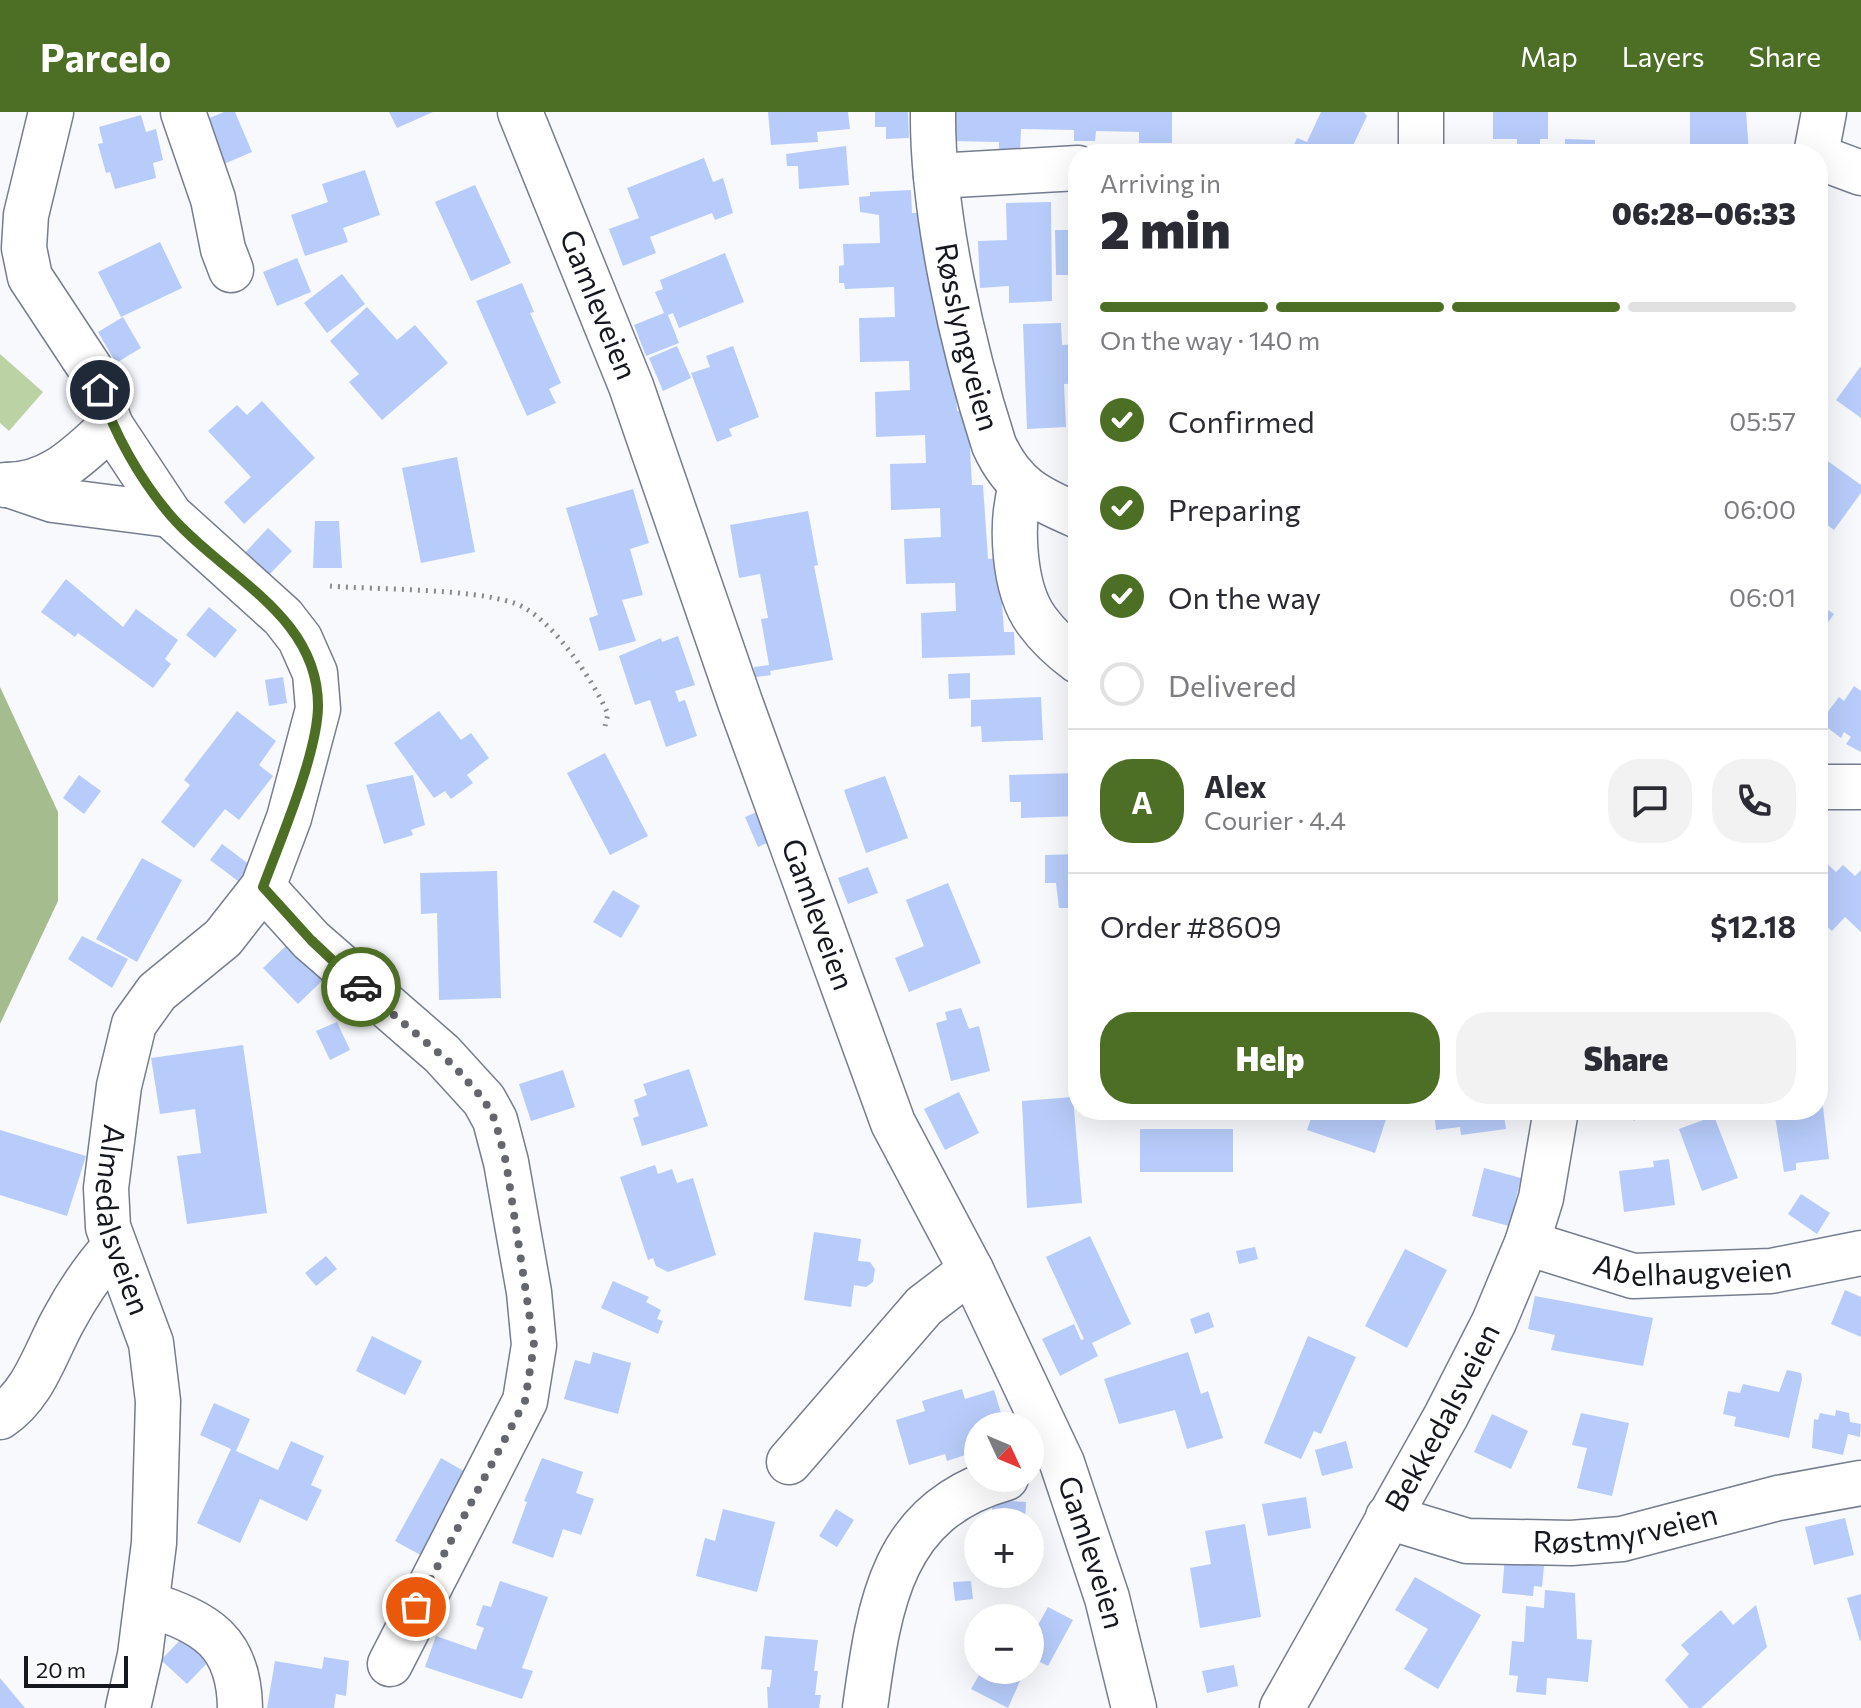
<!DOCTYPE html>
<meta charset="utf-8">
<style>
:root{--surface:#fff;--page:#f2f2f3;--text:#2b2b33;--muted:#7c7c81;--line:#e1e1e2;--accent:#4d6e25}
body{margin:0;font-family:Commissioner,sans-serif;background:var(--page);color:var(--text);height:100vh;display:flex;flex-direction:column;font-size:30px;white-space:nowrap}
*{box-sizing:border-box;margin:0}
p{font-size:26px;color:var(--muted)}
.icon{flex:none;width:44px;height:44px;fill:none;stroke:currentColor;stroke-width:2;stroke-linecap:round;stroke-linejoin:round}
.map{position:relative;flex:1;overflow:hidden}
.panel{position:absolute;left:1068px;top:32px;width:760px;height:976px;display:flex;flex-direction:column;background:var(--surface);border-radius:32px;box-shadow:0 8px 32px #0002}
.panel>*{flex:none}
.needle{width:52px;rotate:134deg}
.tools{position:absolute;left:964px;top:1300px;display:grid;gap:16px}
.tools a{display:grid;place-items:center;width:80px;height:80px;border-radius:50%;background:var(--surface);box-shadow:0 8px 32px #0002;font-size:40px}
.scale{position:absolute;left:24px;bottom:20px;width:104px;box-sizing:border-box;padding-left:8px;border:4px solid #15181f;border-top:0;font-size:22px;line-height:28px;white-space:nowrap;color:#15181f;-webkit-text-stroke:6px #fff;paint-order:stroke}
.pin{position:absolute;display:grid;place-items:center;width:68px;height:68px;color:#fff;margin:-34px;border:4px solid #fff;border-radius:50%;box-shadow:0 2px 8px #0007}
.courier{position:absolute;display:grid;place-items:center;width:80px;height:80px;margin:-40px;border:6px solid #4d6e25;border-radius:50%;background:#fff;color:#222;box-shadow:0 2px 10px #0007}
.headline em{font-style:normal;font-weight:800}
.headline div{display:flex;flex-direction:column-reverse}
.headline{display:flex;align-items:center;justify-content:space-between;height:136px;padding:0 32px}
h1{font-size:52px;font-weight:800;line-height:60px}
.bar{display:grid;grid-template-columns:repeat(4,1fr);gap:12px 8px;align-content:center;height:96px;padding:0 32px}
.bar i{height:10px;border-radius:6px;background:var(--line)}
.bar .active{background:var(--accent)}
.bar p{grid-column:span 4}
.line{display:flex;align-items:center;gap:20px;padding:0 32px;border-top:2px solid var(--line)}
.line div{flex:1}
.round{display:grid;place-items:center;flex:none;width:84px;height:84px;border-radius:32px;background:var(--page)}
ol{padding:0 32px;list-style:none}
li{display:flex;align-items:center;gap:24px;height:88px}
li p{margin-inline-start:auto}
li .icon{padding:8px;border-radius:50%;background:var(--accent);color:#fff;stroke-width:4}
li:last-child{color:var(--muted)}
li i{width:44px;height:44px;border:4px solid var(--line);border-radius:50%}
.action{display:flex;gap:16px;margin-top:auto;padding:16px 32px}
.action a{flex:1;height:92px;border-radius:32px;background:var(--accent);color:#fff;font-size:32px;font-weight:800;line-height:92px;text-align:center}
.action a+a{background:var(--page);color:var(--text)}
header{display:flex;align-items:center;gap:48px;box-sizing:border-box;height:112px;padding:0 40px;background:var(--accent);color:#fff}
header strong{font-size:38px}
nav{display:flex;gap:44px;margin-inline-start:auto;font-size:28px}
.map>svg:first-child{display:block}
.green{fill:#bad2a4}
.forest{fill:#a4bc8e}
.building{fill:#b7ccfa}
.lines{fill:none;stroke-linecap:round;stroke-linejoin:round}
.minor-casing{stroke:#757d8f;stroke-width:47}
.path{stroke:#878a8f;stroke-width:5;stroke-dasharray:2 6;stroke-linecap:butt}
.minor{stroke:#fff;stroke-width:44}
.done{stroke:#64676d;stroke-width:8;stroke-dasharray:0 14.4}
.route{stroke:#4d6e25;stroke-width:10}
.labels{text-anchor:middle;stroke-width:8;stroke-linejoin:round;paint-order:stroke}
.street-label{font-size:30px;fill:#15181f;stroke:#fff}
</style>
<header>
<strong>Parcelo</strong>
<nav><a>Map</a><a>Layers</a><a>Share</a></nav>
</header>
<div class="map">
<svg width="1861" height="1596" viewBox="0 0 1861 1596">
<rect width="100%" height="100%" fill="#f7f9fd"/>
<path class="green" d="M0,242l43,38 -34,39 -9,-8z"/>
<path class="forest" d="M0,575l58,125v89l-58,123z"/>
<g class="building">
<path d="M224,0h11l17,40 -33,14 -19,-44z"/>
<path d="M389,0h44l-36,16z"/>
<path d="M768,0h80l2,17 -33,3 1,10 -47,3z"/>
<path d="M875,0h33l1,26 -23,1v-12h-11z"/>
<path d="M949,0h223v31h-33v-11l-43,-1 -1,10h-21v-11l-53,-1 -1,24h-21v-11l-51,-1z"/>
<path d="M1321,0h43l3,4 -18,38h-59l7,-16 10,4z"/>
<path d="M1493,0h55v27h-8v13l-23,1v-14h-24z"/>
<path d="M1690,0h56l3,41 -59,1z"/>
<path d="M141,3l5,17 10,-3 7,31 -10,3 3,15 -41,11 -5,-17 -4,1 -8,-29 5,-1 -4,-16z"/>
<path d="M1565,27l30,1v14h-30z"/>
<path d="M846,34l3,39 -50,4 -1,-23h-11l-1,-12z"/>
<path d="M704,46l9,24 10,-4 10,35 -18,7 -3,-7 -62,24 6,16 -33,13 -14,-37 30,-11 -12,-30z"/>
<path d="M365,58l15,45 -37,13 5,14 -43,14 -14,-41 37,-13 -6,-18z"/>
<path d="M475,73l36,78 -40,18 -36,-79z"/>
<path d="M911,78l1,23h12l2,51h11l18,95 2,52h11l4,74h11l5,74 11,-1 5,74h10l1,23 -93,3 -1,-45 35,-2 -1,-28 -49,1 -2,-45 37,-2 -1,-29 -49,2 -1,-46 36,-1 -1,-28 -49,2 -1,-45 35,-2 -1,-29 -49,1 -1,-44 36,-1 -1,-30 -49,2 -1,-6h-5v-17l5,-1 -1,-21 37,-1 -1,-28 -19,-3 -1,-15 11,-1v-4z"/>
<path d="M1051,90l1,99 -43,2v-17l-29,2 -2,-47 29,-1 -1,-37z"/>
<path d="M1055,118h23v45h-22z"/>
<path d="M160,130l22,46 -61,29 -23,-45z"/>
<path d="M725,141l19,49 -65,26 -6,-15 -5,2 11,28 -33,13 -12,-31 30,-12 -9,-21 8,-3 -3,-9z"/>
<path d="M297,146l14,34 -34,14 -14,-34z"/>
<path d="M342,162l23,30 -38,29 -23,-30z"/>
<path d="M522,171l12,29 -4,1 31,70 -12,6 7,14 -29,13 -51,-115z"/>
<path d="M367,195l30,33 18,-15 33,38 -66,57 -33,-38 10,-8 -29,-33z"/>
<path d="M123,205l18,31 -25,15 -18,-31z"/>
<path d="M1061,211l1,22 16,-1v39l-14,1 2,43 -39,2 -4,-105z"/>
<path d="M677,234l14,32 -28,13 -14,-33z"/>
<path d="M733,234l26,71 -30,12 3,7 -15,6 -26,-69 19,-6 -4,-11z"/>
<path d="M1861,254v52l-25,-18z"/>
<path d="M262,289l53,57 -71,66 -20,-22 27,-25 -43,-46 29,-26 10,10z"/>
<path d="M1818,342l43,31v8l-27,37 -16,-12z"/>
<path d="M457,345l18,95 -54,11 -19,-95z"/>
<path d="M633,377l16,54 -19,6 13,46 -21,5 14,41 -37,10 -10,-33 9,-3 -32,-107z"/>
<path d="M808,399l10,54 -4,1 19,94 -63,11 1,4 -16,2 -1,-10 15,-2 -8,-46 7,-1 -8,-44 -21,4 -9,-53z"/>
<path d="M315,409h24l3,47h-29z"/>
<path d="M268,416l24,23 -25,26 -24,-22z"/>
<path d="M66,467l57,48 13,-18 42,31 -13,19 6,5 -18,24 -75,-55 -3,4 -34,-25z"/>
<path d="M1818,491l16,11 -16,22z"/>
<path d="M209,495l28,23 -22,28 -29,-23z"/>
<path d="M678,524l17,49 -20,6 4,11 6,-2 12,36 -31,11 -16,-47 -15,5 -16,-49 42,-18 1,4z"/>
<path d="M970,561v25l-21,1 -1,-25z"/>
<path d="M283,565l4,26 -18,3 -4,-26z"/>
<path d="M1854,574l7,5v61l-15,-8 5,-7 -7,-5 -3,6 -21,-16 19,-25 5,4z"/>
<path d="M1041,585l2,43 -61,2 -1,-16 -10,1v-27z"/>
<path d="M237,599l39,30 -17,24 14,11 -34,44 -14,-11 -31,39 -33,-26 29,-37 -6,-5z"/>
<path d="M439,599l22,29 10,-7 18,25 -22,17 6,8 -22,16 -6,-8 -11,7 -40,-55z"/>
<path d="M605,641l43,83 -38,19 -43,-82z"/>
<path d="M1078,661v43l-57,2v-16h-11l-1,-27z"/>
<path d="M79,663l22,16 -17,23 -21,-16z"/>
<path d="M413,663l12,50 -14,5 2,5 -29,9 -18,-59z"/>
<path d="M885,664l23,62 -42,15 -22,-63z"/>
<path d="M764,697l14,29 -20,9 -13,-30z"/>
<path d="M222,732l28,21 -12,16 -28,-21z"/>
<path d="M1078,742v54h-19l-3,-25h-11v-28z"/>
<path d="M1818,743l18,17 7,-7 12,11 6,-6v62l-16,-15 -13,14 -14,-13z"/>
<path d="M142,746l40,22 -45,82 -41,-23z"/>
<path d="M868,755l10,26 -30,11 -10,-26z"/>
<path d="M497,759l4,127 -62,2 -2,-87 -16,1 -1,-41z"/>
<path d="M948,771l33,80 -72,29 -14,-34 29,-12 -18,-46z"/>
<path d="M613,778l27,16 -19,32 -28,-16z"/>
<path d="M82,824l46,23 -16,29 -44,-29z"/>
<path d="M292,828l34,37 -28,27 -35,-36z"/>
<path d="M961,896l8,21 10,-3 11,45 -39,10 -15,-58 11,-3 -2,-8z"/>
<path d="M337,910l13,28 -20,10 -14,-29z"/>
<path d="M243,933l24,168 -80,11 -10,-68 24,-3 -6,-44 -35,5 -9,-56z"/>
<path d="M689,957l19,57 -66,20 -9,-28 6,-2 -5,-16 13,-5 -4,-11z"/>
<path d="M563,958l12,37 -44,14 -12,-37z"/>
<path d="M959,980l20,41 -34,17 -21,-41z"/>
<path d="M1073,985l9,106 -55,5 -5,-107z"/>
<path d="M1822,986l7,61 -33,4v7l-12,2 -10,-62h44v-11z"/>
<path d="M1314,998h75l-14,43 -68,-23z"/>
<path d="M1434,998h69l3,19 -45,6 -1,-8 -24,3z"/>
<path d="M1626,998h24l-16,11z"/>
<path d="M1714,1004l24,62 -36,13 -23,-62z"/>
<rect x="1140" y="1017" width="93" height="43"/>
<path d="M0,1018l86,26 -19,60 -67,-21z"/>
<path d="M1669,1047l6,46 -51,7 -5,-41 35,-4 -1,-6z"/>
<path d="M655,1053l3,9 14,-5 5,14 16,-5 23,77 -48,17 -12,-6 -3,-8 -5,2 -28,-83z"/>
<path d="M1484,1056l37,10 -12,48 -37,-10z"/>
<path d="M1801,1082l29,19 -13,21 -29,-20z"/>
<path d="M814,1120l47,7 -3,22 12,1 5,7 -2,13 -7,5 -12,-2 -3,22 -47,-7z"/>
<path d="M1090,1124l41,88 -39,19 6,13 -38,20 -18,-37 32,-15 7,16 3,-1 -38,-82z"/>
<path d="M1255,1135l3,12 -19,5 -3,-13z"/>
<path d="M1405,1137l42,21 -40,78 -42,-22z"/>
<path d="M326,1144l11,13 -21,17 -11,-13z"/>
<path d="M613,1169l36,16 -3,5 15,8 -4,9 6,2 -5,13 -57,-26z"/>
<path d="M1845,1178l16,7v40l-30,-13z"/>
<path d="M1535,1184l118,22 -10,48 -92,-16 4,-15 -27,-6z"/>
<path d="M1209,1200l5,15 -19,7 -5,-15z"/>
<path d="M372,1224l50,25 -17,34 -49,-24z"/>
<path d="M1308,1224l48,21 -35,77 -7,-3 -13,28 -37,-16z"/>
<path d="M593,1240l38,11 -13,51 -54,-15 11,-39 15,4z"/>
<path d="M1188,1240l13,42 7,-3 15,47 -36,11 -12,-39 -56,14 -15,-45z"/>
<path d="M1787,1258l14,3 1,6 -13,59 -55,-12 2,-9 -13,-3 5,-23 12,2 3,-9 36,8z"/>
<path d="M962,1277l3,10 29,-9 11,36h-27l-4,26 -27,9 -2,-7 -36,11 -13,-45 29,-9 -3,-10z"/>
<path d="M214,1291l36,16 -14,32 42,19 13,-29 33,15 -13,29 11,5 -15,31 -47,-22 -20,44 -43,-20 34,-74 -31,-14z"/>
<path d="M1836,1298l13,3 1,9 11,2 -1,13 -12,-3 -5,21 -31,-7 2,-29 4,1 2,-7 15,3z"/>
<path d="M1581,1301l48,10 -17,73 -35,-8 10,-40 -15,-3z"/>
<path d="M1492,1302l36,17 -17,38 -37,-17z"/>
<path d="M1346,1329l7,27 -31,8 -7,-26z"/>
<path d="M441,1346l30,17 -45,83 -31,-17z"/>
<path d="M542,1346l41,14 -7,21 18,6 -13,36 -18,-6 -10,29 -41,-15 15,-41 -3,-1z"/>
<path d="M1306,1385l5,31 -43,8 -6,-32z"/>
<path d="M993,1388l33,2 -1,20h-34z"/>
<path d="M723,1397l52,13 -18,70 -61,-16 9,-38 10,3z"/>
<path d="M836,1397l18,11 -17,27 -18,-11z"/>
<path d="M1845,1406l9,37 -40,10 -9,-38z"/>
<path d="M1245,1412l16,93 -61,11 -10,-60 21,-4 -6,-33z"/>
<path d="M1505,1444l32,3 -1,7h8l-2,21 -8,-1 -1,10 -31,-3z"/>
<path d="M1415,1465l66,38 -43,74 -34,-20 24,-40 -33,-19z"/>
<path d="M500,1469l48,16 -26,71 11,3 -11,28 -97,-32 11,-31 40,14 8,-22 -8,-3 7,-20 8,2z"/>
<path d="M971,1469l2,18 -18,2 -2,-19z"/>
<path d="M1545,1478l30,3 2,46 15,1 -4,42 -41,-4 -1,17 -30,-3 2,-16 -9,-1 3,-34 12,1 2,-36 18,2z"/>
<path d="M1861,1482v47h-1l-13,-43z"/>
<path d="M1756,1493l11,42 -66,61h-12l-24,-28 24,-26 -8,-9 40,-35 12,15z"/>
<path d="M1048,1495l25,13 -25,46 -18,-9v-37l8,5z"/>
<path d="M1006,1496l20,10h-25z"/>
<path d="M188,1520l26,24 -27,28 -26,-24z"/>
<path d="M765,1524l53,4 -4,31h4l-3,24h6l-2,13h-51l-1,-21h3l2,-17 -11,-1z"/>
<path d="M324,1545l25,4 -3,35 -10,-2 -2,14h-67l8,-47 47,8z"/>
<path d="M1234,1553l4,21 -31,7 -5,-22z"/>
<path d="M982,1558h43l-17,38 -37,-19z"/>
<path d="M0,1566l25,30h-25z"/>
</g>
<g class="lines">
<g class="minor-casing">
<g id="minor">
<path id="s1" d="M51,0l-25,103 -2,33 6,29 60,91 21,58 59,89 113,102 17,22 15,34 3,36 -29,109 -26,69 -40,51 -66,54 -23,32 -15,62 -13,102 2,39 43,116 7,58 -4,142 -14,112 -12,53"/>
<path d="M183,0l30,87 10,50 8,21"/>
<path id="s2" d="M520,0l111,274 109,316 153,421 78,147 91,193 45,135 27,110"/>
<path id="s3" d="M933,0c-1,101 30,237 61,333 19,42 43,53 84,71"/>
<path d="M1421,42v-42"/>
<path d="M1816,42l8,-42"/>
<path d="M1818,45l43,16"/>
<path d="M936,64l142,-8"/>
<path d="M5,373c46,1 74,-30 106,-59"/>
<path d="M9,373l44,15 117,15"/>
<path d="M1021,374c-11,37 -8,103 16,135 11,15 26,29 41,40"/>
<path d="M1818,675h43"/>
<path d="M263,775l48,53 131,114 42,46 11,20 11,42 23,130 5,53 -9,56 -135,263"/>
<path id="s4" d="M1527,1131l106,33 138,-5 90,-18"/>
<path d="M0,1305c34,-22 45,-64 64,-98 14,-26 30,-50 50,-72"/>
<path d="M789,1350l135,-156 47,-36"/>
<path id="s5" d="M1388,1405l79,24 104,2 51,-4 156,-41 83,-15"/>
<path d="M148,1492c58,19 91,37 92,104"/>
<path d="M865,1596c14,-103 26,-198 141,-230"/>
<path id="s6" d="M1282,1596l164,-292 48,-94 33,-79 14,-45 15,-88"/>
</g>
</g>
<path class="path" d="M330,474c50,4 138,2 184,17 36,12 79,77 94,111l-3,12"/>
<use href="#minor" class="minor"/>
</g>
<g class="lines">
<path class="done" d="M361,875l93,79 30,34 11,20 11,42 28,183 -9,56 -109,206"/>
<path class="route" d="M100,278c14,44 41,91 71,126 53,61 148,99 147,191 -1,48 -38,134 -55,180l48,53 50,47"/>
</g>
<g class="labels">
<g class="street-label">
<text dy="10" stroke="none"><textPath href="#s2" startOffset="208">Gamleveien</textPath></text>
<text dy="10" stroke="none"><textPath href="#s3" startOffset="228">Røsslyngveien</textPath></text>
<text dy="10" stroke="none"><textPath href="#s2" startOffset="856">Gamleveien</textPath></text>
<text dy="10" stroke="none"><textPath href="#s1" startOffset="1276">Almedalsveien</textPath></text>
<text dy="10" stroke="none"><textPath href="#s4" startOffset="170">Abelhaugveien</textPath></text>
<text dy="10" stroke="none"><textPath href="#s6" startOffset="332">Bekkedalsveien</textPath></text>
<text dy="10" stroke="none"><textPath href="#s5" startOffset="242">Røstmyrveien</textPath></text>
<text dy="10" stroke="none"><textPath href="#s2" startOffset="1552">Gamleveien</textPath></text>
</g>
</g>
</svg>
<div class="tools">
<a><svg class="needle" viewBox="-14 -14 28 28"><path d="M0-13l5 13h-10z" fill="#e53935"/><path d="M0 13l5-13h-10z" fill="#7c7c81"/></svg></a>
<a>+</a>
<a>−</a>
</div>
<div class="scale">20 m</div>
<div class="pin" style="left:416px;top:1495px;background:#ea580c"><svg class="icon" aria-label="bag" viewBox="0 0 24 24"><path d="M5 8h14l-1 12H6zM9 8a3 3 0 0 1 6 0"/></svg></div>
<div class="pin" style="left:100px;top:278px;background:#1f2937"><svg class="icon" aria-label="home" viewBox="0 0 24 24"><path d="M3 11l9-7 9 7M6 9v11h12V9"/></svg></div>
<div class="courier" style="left:361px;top:875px"><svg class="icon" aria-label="car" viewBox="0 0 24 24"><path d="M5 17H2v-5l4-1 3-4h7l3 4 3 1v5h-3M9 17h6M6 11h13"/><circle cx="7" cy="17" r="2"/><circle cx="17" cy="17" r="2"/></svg></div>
<section class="panel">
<div class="headline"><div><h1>2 min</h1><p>Arriving in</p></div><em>06:28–06:33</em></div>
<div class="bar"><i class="active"></i><i class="active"></i><i class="active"></i><i></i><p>On the way · 140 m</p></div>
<ol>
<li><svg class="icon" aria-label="check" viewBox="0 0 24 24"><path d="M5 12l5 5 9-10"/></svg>Confirmed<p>05:57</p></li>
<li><svg class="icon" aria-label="check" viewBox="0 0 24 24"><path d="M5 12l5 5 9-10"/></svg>Preparing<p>06:00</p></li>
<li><svg class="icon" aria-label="check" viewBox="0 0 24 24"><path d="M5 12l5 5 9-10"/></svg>On the way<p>06:01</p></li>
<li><i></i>Delivered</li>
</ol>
<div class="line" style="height:144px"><b class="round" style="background:var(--accent);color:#fff">A</b><div><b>Alex</b><p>Courier · 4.4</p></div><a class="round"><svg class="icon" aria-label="chat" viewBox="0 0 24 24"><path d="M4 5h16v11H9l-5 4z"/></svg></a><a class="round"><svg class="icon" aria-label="phone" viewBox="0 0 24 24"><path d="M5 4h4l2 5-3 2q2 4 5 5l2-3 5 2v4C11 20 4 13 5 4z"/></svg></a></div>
<div class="line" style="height:104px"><div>Order #8609</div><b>$12.18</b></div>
<div class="action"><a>Help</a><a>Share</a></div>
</section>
</div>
